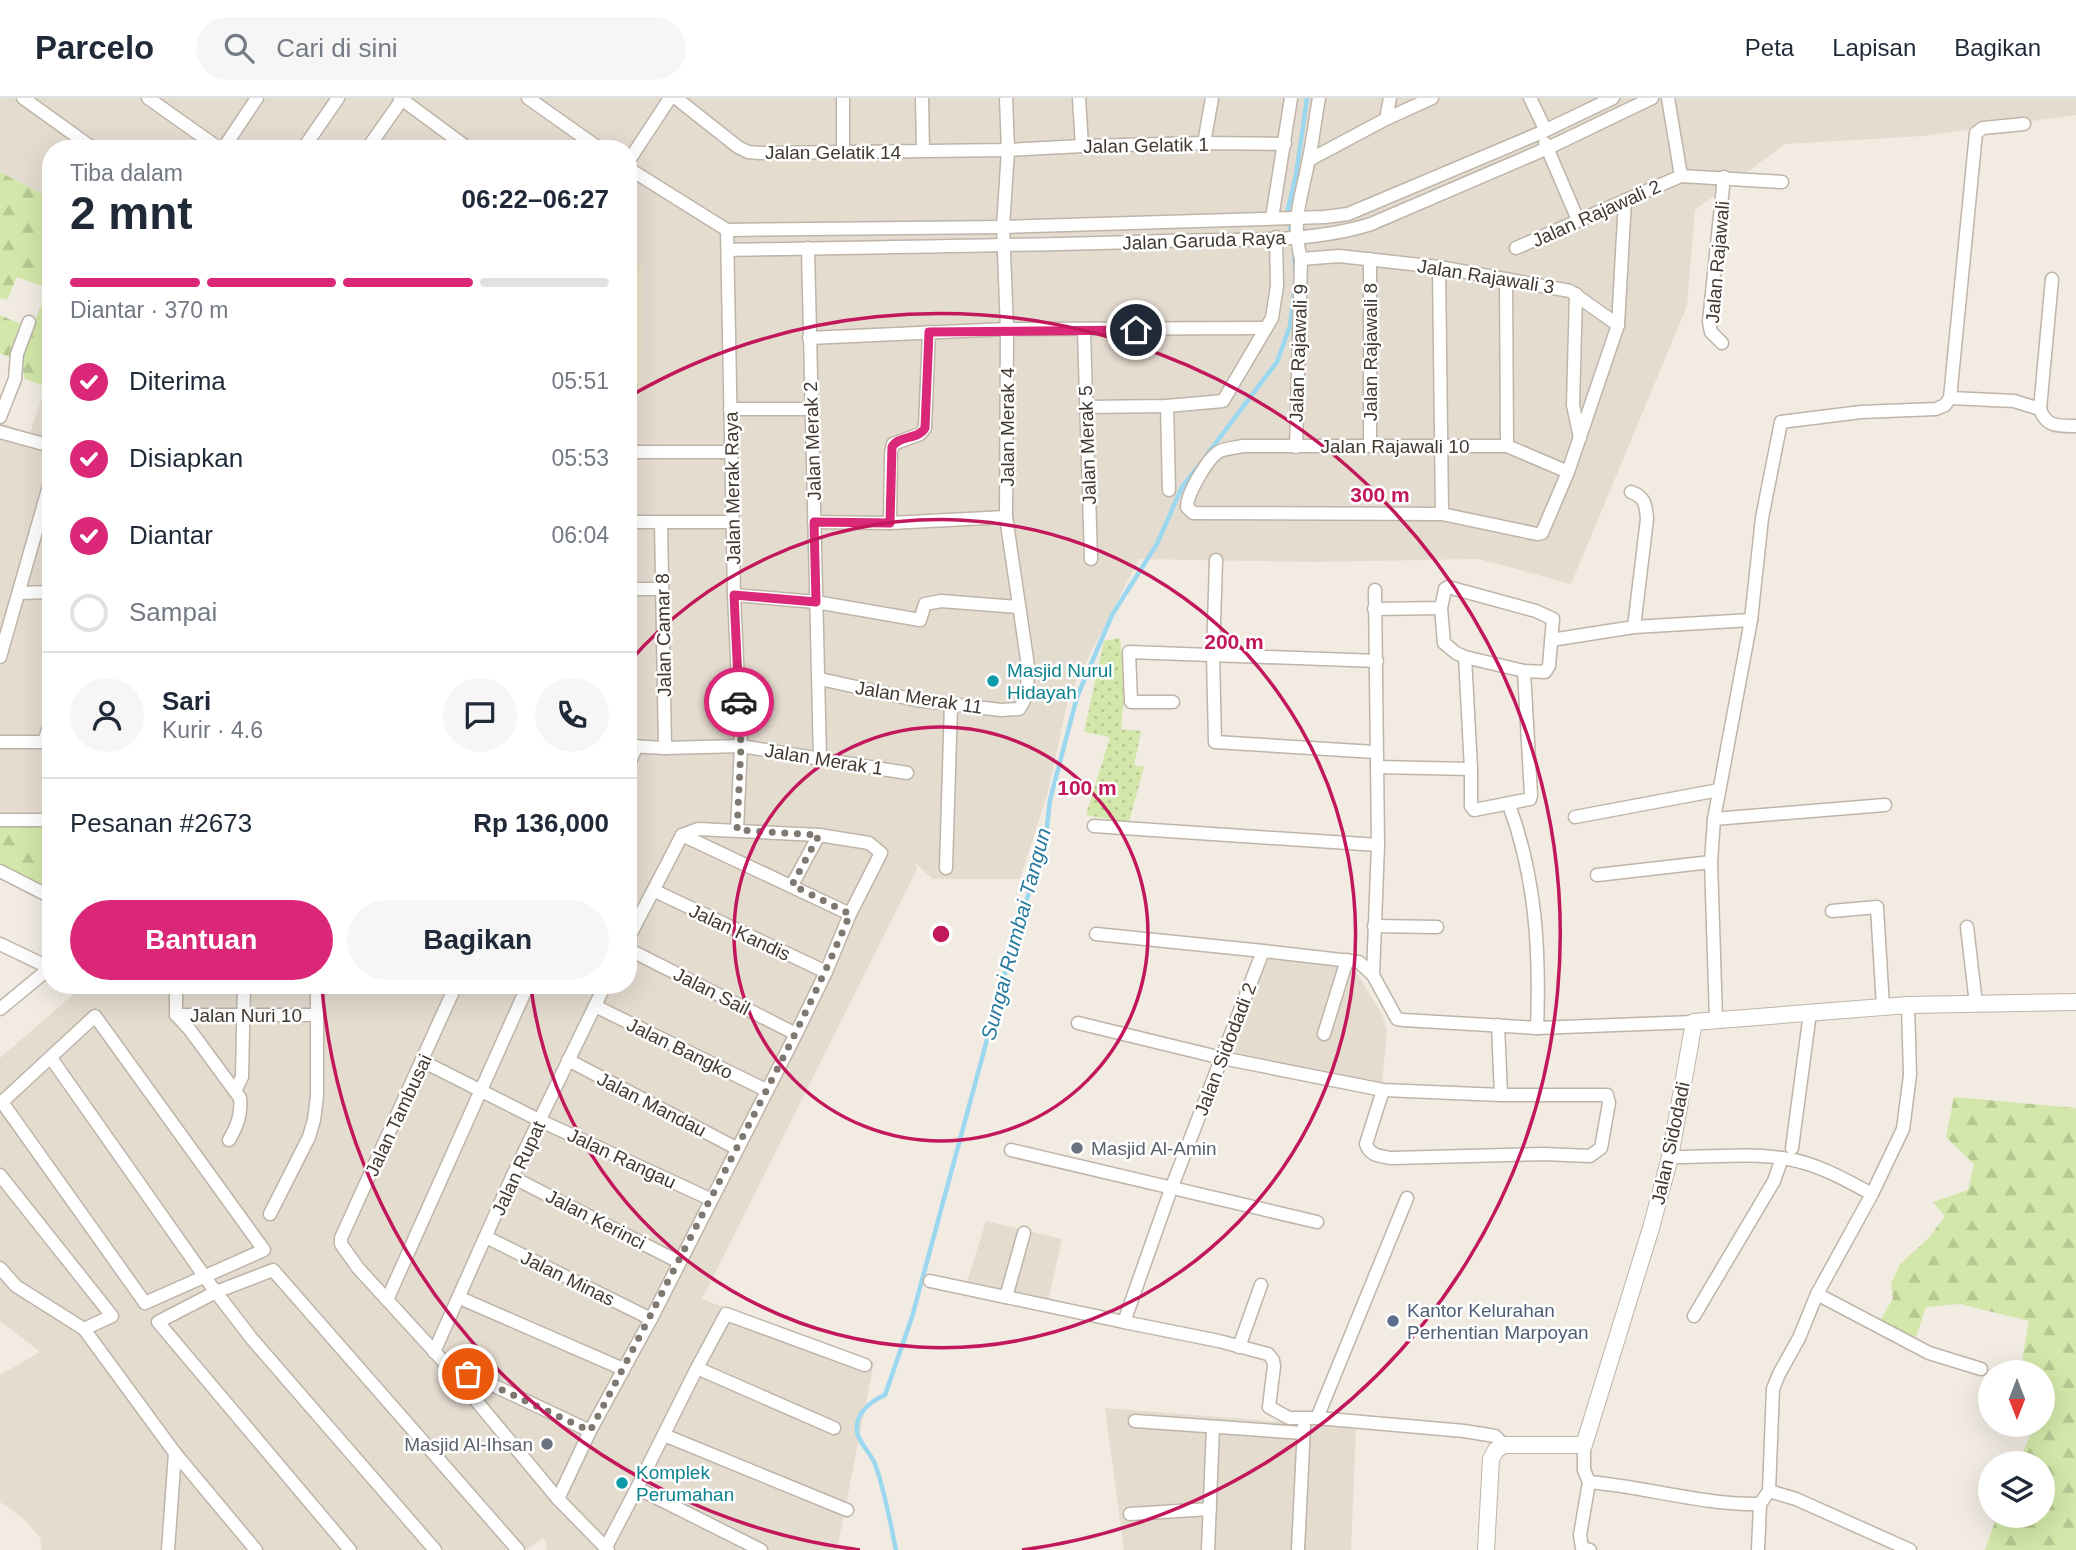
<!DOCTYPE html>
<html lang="id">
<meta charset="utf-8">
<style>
:root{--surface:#fff;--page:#f6f6f7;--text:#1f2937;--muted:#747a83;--line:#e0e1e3;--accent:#db2777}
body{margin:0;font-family:Arial,sans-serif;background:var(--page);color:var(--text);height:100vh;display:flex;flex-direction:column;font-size:26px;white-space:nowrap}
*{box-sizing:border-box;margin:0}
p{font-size:23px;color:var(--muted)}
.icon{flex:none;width:38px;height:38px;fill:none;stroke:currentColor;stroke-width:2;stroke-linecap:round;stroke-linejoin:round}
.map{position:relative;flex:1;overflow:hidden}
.details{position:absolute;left:42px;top:42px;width:595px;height:854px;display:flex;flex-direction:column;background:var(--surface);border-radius:28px;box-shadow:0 7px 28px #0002}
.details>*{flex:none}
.needle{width:46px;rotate:180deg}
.buttons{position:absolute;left:1978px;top:1262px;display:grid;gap:14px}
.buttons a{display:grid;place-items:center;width:77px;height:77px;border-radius:50%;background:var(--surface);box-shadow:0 7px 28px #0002;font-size:35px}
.pin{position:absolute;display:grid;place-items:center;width:60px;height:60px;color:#fff;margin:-30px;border:4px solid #fff;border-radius:50%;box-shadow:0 2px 7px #0007}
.courier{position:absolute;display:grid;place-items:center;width:70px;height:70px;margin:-35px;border:5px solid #db2777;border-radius:50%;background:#fff;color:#222;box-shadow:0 2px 9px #0007}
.summary em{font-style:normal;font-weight:800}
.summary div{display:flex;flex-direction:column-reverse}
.summary{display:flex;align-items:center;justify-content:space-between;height:119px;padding:0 28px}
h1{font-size:46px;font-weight:800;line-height:52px}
.bar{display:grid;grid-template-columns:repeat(4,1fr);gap:10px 7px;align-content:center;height:84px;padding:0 28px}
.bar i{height:9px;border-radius:5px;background:var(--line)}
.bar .current{background:var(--accent)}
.bar p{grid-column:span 4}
.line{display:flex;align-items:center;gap:18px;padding:0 28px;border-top:2px solid var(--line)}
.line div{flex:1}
.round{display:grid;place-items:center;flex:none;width:74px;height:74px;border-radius:37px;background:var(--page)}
ol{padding:0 28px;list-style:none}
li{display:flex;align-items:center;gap:21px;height:77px}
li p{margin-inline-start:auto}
li .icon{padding:7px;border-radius:50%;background:var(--accent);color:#fff;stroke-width:4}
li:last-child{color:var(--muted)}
li i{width:38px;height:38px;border:4px solid var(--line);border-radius:50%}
.primary-button{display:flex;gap:14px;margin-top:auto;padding:14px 28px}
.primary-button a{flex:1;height:80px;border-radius:42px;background:var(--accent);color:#fff;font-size:28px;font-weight:800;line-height:80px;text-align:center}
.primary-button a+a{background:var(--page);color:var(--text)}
header{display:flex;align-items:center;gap:42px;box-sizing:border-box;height:98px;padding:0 35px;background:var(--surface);border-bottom:2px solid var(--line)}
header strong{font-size:33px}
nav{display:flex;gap:38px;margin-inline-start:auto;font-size:24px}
.search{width:490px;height:63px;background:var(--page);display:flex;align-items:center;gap:18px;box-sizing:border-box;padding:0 24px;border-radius:38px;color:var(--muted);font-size:26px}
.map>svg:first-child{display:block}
.residential{fill:#e5dcd0}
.education{fill:#ebdecb}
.grass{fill:url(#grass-dots)}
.forest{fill:url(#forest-firs)}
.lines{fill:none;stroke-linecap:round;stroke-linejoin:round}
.stream{stroke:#9cd7f0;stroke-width:4.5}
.minor-casing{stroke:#bfb4a8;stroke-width:15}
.tertiary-casing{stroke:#bfb4a8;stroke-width:18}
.minor{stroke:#fff;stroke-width:12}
.tertiary{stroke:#fff;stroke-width:16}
.done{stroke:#7f7870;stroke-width:7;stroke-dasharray:0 12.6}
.route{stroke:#db2777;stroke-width:9}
.ring{fill:none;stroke:#c2185b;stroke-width:3.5}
.culture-dot{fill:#0f9aa8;stroke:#fff;stroke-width:2.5}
.worship-dot{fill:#6b7280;stroke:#fff;stroke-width:2.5}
.service-dot{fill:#5c6f8a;stroke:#fff;stroke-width:2.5}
.labels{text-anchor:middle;stroke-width:5;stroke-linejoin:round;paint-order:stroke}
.street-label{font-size:19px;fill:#423a32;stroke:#fff}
.culture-label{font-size:19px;fill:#0d838f;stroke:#fff;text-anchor:start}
.worship-label{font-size:19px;fill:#5b616d;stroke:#fff;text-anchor:start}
.service-label{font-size:19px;fill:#4e5e75;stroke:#fff;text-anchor:start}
.water-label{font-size:21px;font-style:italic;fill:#297a9e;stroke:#fff}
.centre{fill:#c2185b;stroke:#fff;stroke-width:3.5}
.ring-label{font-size:21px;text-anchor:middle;font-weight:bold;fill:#c2185b;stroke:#fff;stroke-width:5;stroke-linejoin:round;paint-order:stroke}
</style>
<header>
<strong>Parcelo</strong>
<div class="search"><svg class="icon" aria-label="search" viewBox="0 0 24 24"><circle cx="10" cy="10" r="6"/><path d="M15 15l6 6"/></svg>Cari di sini</div>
<nav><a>Peta</a><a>Lapisan</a><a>Bagikan</a></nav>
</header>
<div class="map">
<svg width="2076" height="1452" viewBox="0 0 2076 1452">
<defs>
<pattern id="grass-dots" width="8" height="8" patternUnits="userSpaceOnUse" patternTransform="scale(1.75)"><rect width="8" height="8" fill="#d2e7a9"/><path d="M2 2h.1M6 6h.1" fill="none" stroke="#b6c792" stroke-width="1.8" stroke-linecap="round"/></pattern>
<pattern id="forest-firs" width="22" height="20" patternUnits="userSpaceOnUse" patternTransform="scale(1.75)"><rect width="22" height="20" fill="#d2e7a9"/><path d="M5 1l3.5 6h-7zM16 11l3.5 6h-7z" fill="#b6c792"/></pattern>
</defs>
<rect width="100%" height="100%" fill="#f1ebe2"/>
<g class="residential">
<path d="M0,0h2076v17l-153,21 -138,8 -90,66 -8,96 -116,278 -92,-25 -164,3 -176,-3 -70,136 -21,97 -28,87h-87l-18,-16 2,6 -215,430 172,63 -37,188h-292l2,-2 -3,-10 -19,12h-483l-2,-12 -16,-19 -24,-17v-127l40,-23 -40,-31v-263l84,-73h544v-836h-577v50l-51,-27z"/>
<path d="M51,274v450l-51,-1v-398l30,10z"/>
<path d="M1270,860l54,5 30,6 28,45 5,17 -5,53 -154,-28 36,-93z"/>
<path d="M986,1123l76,18 -14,62 -81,-19z"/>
<path d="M1105,1310l251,20 -5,122h-227z"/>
</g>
<path class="education" d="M628,167h15l-1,128h-14z"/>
<path class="grass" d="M1120,540l5,45 -4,46 20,2 -7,34 10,2 -15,55 -43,-7 24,-78 -26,-5 20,-91z"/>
<g class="forest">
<path d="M0,74l51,27v173l-7,14 -19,-7 -4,-17 3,-14 24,-60 -31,-11 -10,23 -7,-2z"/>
<path d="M0,217l20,9 -11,33 -9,-4z"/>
<path d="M0,724h51v66l-51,-25z"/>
<path d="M1954,999l122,11v442h-91l12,-34h45v-53h-24l17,-38 7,-1v-14l4,-10 -4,-3v-25h-22l9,-51 -69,-17 -34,3 -11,33 -35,-19 13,-23 -2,-14 9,-20 29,-26 16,-22 -12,-14 35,-12 6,-26 -28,-27z"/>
</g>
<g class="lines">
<g class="stream">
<path d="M1291,138l-3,-27 8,-34 11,-77"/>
<path d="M1294,153l1,19"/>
<path d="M1205,359l72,-95 13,-36 5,-40"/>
<path d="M896,1452c-6,-28 -11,-59 -21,-86 -4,-11 -17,-21 -18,-33 -2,-18 14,-30 28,-36l27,-78 106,-392 27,-80 5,-45 27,-103 35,-82 45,-71 25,-57 18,-23"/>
</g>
<g class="minor-casing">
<g id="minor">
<path d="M23,0l71,51"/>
<path d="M148,0l72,51"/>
<path d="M400,0l69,51"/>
<path d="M528,0l72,51"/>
<path d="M676,0l62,49 10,5 12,1 248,-3 74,-4 122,-3 81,1"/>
<path d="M843,0v54"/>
<path d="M922,0l1,53"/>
<path d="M1079,0l3,48"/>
<path d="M1530,0l15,31"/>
<path d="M1386,21l4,-21"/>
<path d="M1204,45l8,-45"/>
<path d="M1545,45l33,77"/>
<path d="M223,51l34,-51"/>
<path d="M303,51l35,-51"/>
<path d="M367,51l36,-51"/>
<path d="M1309,62l77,-41 46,-21"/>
<path d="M628,64l42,-64"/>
<path d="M628,70l99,62"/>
<path d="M1681,78l101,6"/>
<path d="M1272,120l19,-120"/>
<path d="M727,132l276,-3 322,-10 23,-3 192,-81 73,-35"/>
<path d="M727,132l7,365 7,151 -4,84"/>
<path d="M808,150l12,511"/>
<path d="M1516,150l165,-72 -13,-78"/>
<path d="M728,152c146,-3 291,-4 437,-9 65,-2 144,3 206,-17l177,-76 104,-50"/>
<path d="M1301,161l38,-3 100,11 131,24 48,34"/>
<path d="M1370,161v186"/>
<path d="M1439,169l3,247"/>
<path d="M1506,181l1,167"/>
<path d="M2052,181l-12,130c6,18 18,17 36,17"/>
<path d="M1576,196l-3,111 7,33"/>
<path d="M1084,233l7,228"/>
<path d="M809,240l198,-9 259,-1"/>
<path d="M1722,245l-11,-11 -2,-10 15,-145"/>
<path d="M1950,300l64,3 26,8"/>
<path d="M1167,308l2,84"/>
<path d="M1086,309l81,-1 56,-5 49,-83 5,-32 -1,-49"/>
<path d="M730,311h82"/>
<path d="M0,319l15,-38 2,-25 12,-32"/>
<path d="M0,334l51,14"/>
<path d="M1296,349l5,-188c-10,-39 0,-59 7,-96 5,-22 7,-44 11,-65"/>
<path d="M628,354h104"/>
<path d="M1568,374l-61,-26h-265c-7,2 -15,2 -22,5 -12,6 -33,43 -33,56l6,6 249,1 95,20 5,-1 26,-61 50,-147 7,-125"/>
<path d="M1631,394c14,5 15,13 16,27l-13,108"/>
<path d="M628,424h105"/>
<path d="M814,424l76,1 116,-6"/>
<path d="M661,425l4,225"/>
<path d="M890,425l1,-70 2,-9 27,-10 5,-6 4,-96"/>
<path d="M1216,462l-3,95 2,87 160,10"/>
<path d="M628,491h33"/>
<path d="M19,495l32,-1"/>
<path d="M734,497l82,7 104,18 5,-16 16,-3 78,6"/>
<path d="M1441,510l3,35 12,10 9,4"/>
<path d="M1374,511l67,-1 4,-19 3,-2 88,24 17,8 -4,47 -4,6 -21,-1 -59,-14 6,112 -94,-2"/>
<path d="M1551,542l83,-13 117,-7"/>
<path d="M0,559l51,-178"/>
<path d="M820,581l96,21 85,10 18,-1c10,-13 8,-27 9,-43l-22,-149 1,-188 -4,-102 5,-77 -2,-52"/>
<path d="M1173,604h-42l-2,-50 248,9"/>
<path d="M0,644h51"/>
<path d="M44,644l7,-21"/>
<path d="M628,648l37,2 76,-2 166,27"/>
<path d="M628,667l9,-19"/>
<path d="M1471,671v37l3,4 56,-11 1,-4 -7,-124"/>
<path d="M1509,707c27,73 31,146 28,223"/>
<path d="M1575,719l144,-27"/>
<path d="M1714,721l171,-14"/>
<path d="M0,722h51"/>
<path d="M1094,728l284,19"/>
<path d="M682,737l168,79"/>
<path d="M946,770l5,-164"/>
<path d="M0,773l51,26"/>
<path d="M1597,777l114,-13"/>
<path d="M792,787l27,-50"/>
<path d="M655,793l171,81"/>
<path d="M1832,813l45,-4 6,100"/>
<path d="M1374,828l63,1"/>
<path d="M1967,829l9,77"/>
<path d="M1096,836l167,17"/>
<path d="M628,841l54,-104"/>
<path d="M0,846l50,24"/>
<path d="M628,851l168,85"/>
<path d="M1373,877l5,-130 -3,-255"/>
<path d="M176,887v30l14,15 50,68c2,16 -3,28 -11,42"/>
<path d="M456,887l-115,253v6l17,24 86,94 114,137 50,51"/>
<path d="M595,908l171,84"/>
<path d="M0,911l51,-42"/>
<path d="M176,917h141"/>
<path d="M95,918l169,234 -119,53 -143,-201z"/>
<path d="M1716,921l-5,-157 3,-43 37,-199 11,-102 19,-96 80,-10 75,-3 9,-4 5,-7 26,-265 7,-5 41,-4"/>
<path d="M1078,925l144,35 161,32 118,5h106l2,8 -8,45 -11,8 -46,-2 -153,4c-11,-2 -21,-2 -25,-14l17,-54"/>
<path d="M1498,927l3,70"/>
<path d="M1324,936l23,-74"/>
<path d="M51,960l161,229 40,52 183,211"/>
<path d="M568,962l168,88"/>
<path d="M422,963l119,60 169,78"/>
<path d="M235,993l7,-14 2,-92"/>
<path d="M1792,1050l18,-135"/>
<path d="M1011,1052l306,72"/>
<path d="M1670,1059c38,1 79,-5 118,2 30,5 58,21 84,35"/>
<path d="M0,1077l112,141 -28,13"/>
<path d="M512,1079l167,85"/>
<path d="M270,1116l39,-77 5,-17 3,-24v-111"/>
<path d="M486,1139l165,82"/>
<path d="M0,1170l16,18 68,43 91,124 81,97"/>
<path d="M930,1183l194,41"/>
<path d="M1817,1196l112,59 52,16"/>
<path d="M1006,1199l18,-64"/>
<path d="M460,1200l163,71"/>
<path d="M387,1202l141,-315"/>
<path d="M1694,1218l80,-135 8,-23"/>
<path d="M1239,1249l22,-62"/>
<path d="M434,1254l78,-175 93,-192"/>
<path d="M448,1266l142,67"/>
<path d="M697,1270l137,60"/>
<path d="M1317,1320l90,-220"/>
<path d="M1135,1323l168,12"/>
<path d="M664,1337l183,75"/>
<path d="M1504,1347l-9,-9 -31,-5 -147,-13h-28l-20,-11 5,-41 -1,-6 -5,-6 -49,-13 -95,-19 47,-133 92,-238 96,11 14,13 24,44 7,1 133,8 157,-6"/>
<path d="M1584,1347v25l5,12c58,5 113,23 171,22l9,-13 27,8 114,51"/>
<path d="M1589,1384l-9,53 2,13 8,2"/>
<path d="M637,1390l60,-120 29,-54 139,51"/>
<path d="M1769,1393l4,-102 6,-15 20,-36 18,-44 55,-100 31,-65 7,-54 -2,-70"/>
<path d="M558,1401l32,-68 61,-112 145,-285 30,-62 24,-58 31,-61 -12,-10 -50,-8 -121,-6 -16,6"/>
<path d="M1130,1416l80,-5"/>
<path d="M605,1451l32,-61 124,62"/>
<path d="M168,1452l7,-97"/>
<path d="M350,1452l-192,-228 58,-30 57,-22 245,280"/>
<path d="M1208,1452l5,-123"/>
<path d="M1298,1452l6,-124"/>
<path d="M1758,1452l2,-46"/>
</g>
</g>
<g class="tertiary-casing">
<path id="tertiary" d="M1486,1452l5,-91 5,-9 8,-5h80l67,-217 19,-71 24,-135 214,-17 168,-3"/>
</g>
<use href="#minor" class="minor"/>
<use href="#tertiary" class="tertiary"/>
</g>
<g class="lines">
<path class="done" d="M468,1276l122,57c47,-88 91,-176 137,-264 43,-84 87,-166 123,-253l-58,-29 27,-50 -82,-5 4,-84 -2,-44"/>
<path class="route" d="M739,604l-5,-107 82,7 -2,-80 76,1 2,-76c7,-12 26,-7 33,-19l4,-96 207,-2"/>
</g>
<g class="ring">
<circle cx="941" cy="836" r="207"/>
<path d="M629 564A414 414 0 1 1 531 890"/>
<path d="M860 1452A621 621 0 0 1 322 890M630 298A621 621 0 1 1 1022 1452"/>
</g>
<g class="culture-dot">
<circle cx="993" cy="583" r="7"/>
<circle cx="622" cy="1385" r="7"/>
</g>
<g class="worship-dot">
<circle cx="1077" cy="1050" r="7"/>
<circle cx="547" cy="1346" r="7"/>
</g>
<circle class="service-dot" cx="1393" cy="1223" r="7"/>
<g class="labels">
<g class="street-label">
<text transform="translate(1146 47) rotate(-1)" y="7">Jalan Gelatik 1</text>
<text x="833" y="61">Jalan Gelatik 14</text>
<text transform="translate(1596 115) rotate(-24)" y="7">Jalan Rajawali 2</text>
<text transform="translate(1204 142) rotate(-2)" y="7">Jalan Garuda Raya</text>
<text transform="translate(1717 164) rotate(-85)" y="7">Jalan Rajawali</text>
<text transform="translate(1486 178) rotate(9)" y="7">Jalan Rajawali 3</text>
<text transform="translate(1370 254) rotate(-90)" y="7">Jalan Rajawali 8</text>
<text transform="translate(1298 255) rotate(-88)" y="7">Jalan Rajawali 9</text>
<text transform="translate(1007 329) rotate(-90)" y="7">Jalan Merak 4</text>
<text transform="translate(812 343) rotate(-92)" y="7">Jalan Merak 2</text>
<text transform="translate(1087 347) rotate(-92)" y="7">Jalan Merak 5</text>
<text x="1395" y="355">Jalan Rajawali 10</text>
<text transform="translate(732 390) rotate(-91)" y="7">Jalan Merak Raya</text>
<text transform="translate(663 537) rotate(-91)" y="7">Jalan Camar 8</text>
<text transform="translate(919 599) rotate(9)" y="7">Jalan Merak 11</text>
<text transform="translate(824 661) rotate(9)" y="7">Jalan Merak 1</text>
<text transform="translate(740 834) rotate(25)" y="7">Jalan Kandis</text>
<text transform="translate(712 893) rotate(27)" y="7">Jalan Sail</text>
<text x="246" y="924">Jalan Nuri 10</text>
<text transform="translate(680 950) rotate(26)" y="7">Jalan Bangko</text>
<text transform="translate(1225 951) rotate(-69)" y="7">Jalan Sidodadi 2</text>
<text transform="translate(652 1006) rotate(27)" y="7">Jalan Mandau</text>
<text transform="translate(398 1017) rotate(-65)" y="7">Jalan Tambusai</text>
<text transform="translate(1670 1045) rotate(-78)" y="7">Jalan Sidodadi</text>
<text transform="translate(622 1060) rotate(25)" y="7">Jalan Rangau</text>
<text transform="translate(518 1070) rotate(-65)" y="7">Jalan Rupat</text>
<text transform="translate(596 1121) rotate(27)" y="7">Jalan Kerinci</text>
<text transform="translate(568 1180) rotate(26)" y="7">Jalan Minas</text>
</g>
<g class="culture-label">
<text x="1007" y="579">Masjid Nurul<tspan x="1007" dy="22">Hidayah</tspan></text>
<text x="636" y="1381">Komplek<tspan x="636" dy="22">Perumahan</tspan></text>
</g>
<g class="worship-label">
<text x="1091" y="1057">Masjid Al-Amin</text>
<text x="533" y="1353" text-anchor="end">Masjid Al-Ihsan</text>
</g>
<g class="service-label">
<text x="1407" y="1219">Kantor Kelurahan<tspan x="1407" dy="22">Perhentian Marpoyan</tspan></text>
</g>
<g class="water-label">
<text transform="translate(1016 836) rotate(-75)" y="7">Sungai Rumbai Tangun</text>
</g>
</g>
<circle cx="941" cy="836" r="10" class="centre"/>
<g class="ring-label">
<text x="1380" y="404">300 m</text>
<text x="1234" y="551">200 m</text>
<text x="1087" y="697">100 m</text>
</g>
</svg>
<div class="buttons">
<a><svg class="needle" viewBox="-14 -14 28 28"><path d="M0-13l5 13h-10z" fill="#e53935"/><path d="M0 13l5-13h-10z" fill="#747a83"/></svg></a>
<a><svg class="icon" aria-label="layers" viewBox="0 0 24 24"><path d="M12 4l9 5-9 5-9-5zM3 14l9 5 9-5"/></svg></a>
</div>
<div class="pin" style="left:468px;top:1276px;background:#ea580c"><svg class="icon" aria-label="bag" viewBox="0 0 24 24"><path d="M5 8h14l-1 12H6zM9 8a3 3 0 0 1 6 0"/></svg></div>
<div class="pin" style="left:1136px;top:232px;background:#1f2937"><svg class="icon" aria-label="home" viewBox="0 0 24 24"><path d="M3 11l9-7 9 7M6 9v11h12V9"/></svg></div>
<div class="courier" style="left:739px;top:604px"><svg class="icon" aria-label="car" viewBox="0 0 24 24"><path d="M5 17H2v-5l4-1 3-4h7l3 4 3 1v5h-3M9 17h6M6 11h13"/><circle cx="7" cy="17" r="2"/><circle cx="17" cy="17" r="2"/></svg></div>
<section class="details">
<div class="summary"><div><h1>2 mnt</h1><p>Tiba dalam</p></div><em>06:22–06:27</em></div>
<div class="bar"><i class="current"></i><i class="current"></i><i class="current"></i><i></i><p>Diantar · 370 m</p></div>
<ol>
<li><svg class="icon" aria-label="check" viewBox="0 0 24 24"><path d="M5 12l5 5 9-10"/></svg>Diterima<p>05:51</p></li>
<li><svg class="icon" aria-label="check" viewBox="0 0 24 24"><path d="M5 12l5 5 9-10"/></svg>Disiapkan<p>05:53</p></li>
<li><svg class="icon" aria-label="check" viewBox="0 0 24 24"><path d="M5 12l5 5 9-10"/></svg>Diantar<p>06:04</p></li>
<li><i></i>Sampai</li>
</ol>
<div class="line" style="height:126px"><a class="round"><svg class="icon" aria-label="person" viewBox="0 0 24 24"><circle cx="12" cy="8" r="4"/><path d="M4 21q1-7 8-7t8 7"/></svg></a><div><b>Sari</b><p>Kurir · 4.6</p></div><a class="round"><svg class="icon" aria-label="chat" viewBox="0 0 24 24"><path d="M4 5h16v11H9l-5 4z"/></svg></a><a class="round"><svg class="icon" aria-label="phone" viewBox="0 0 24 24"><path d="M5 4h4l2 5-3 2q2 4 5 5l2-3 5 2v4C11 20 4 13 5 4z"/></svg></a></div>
<div class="line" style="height:91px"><div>Pesanan #2673</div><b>Rp 136,000</b></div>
<div class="primary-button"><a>Bantuan</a><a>Bagikan</a></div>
</section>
</div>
